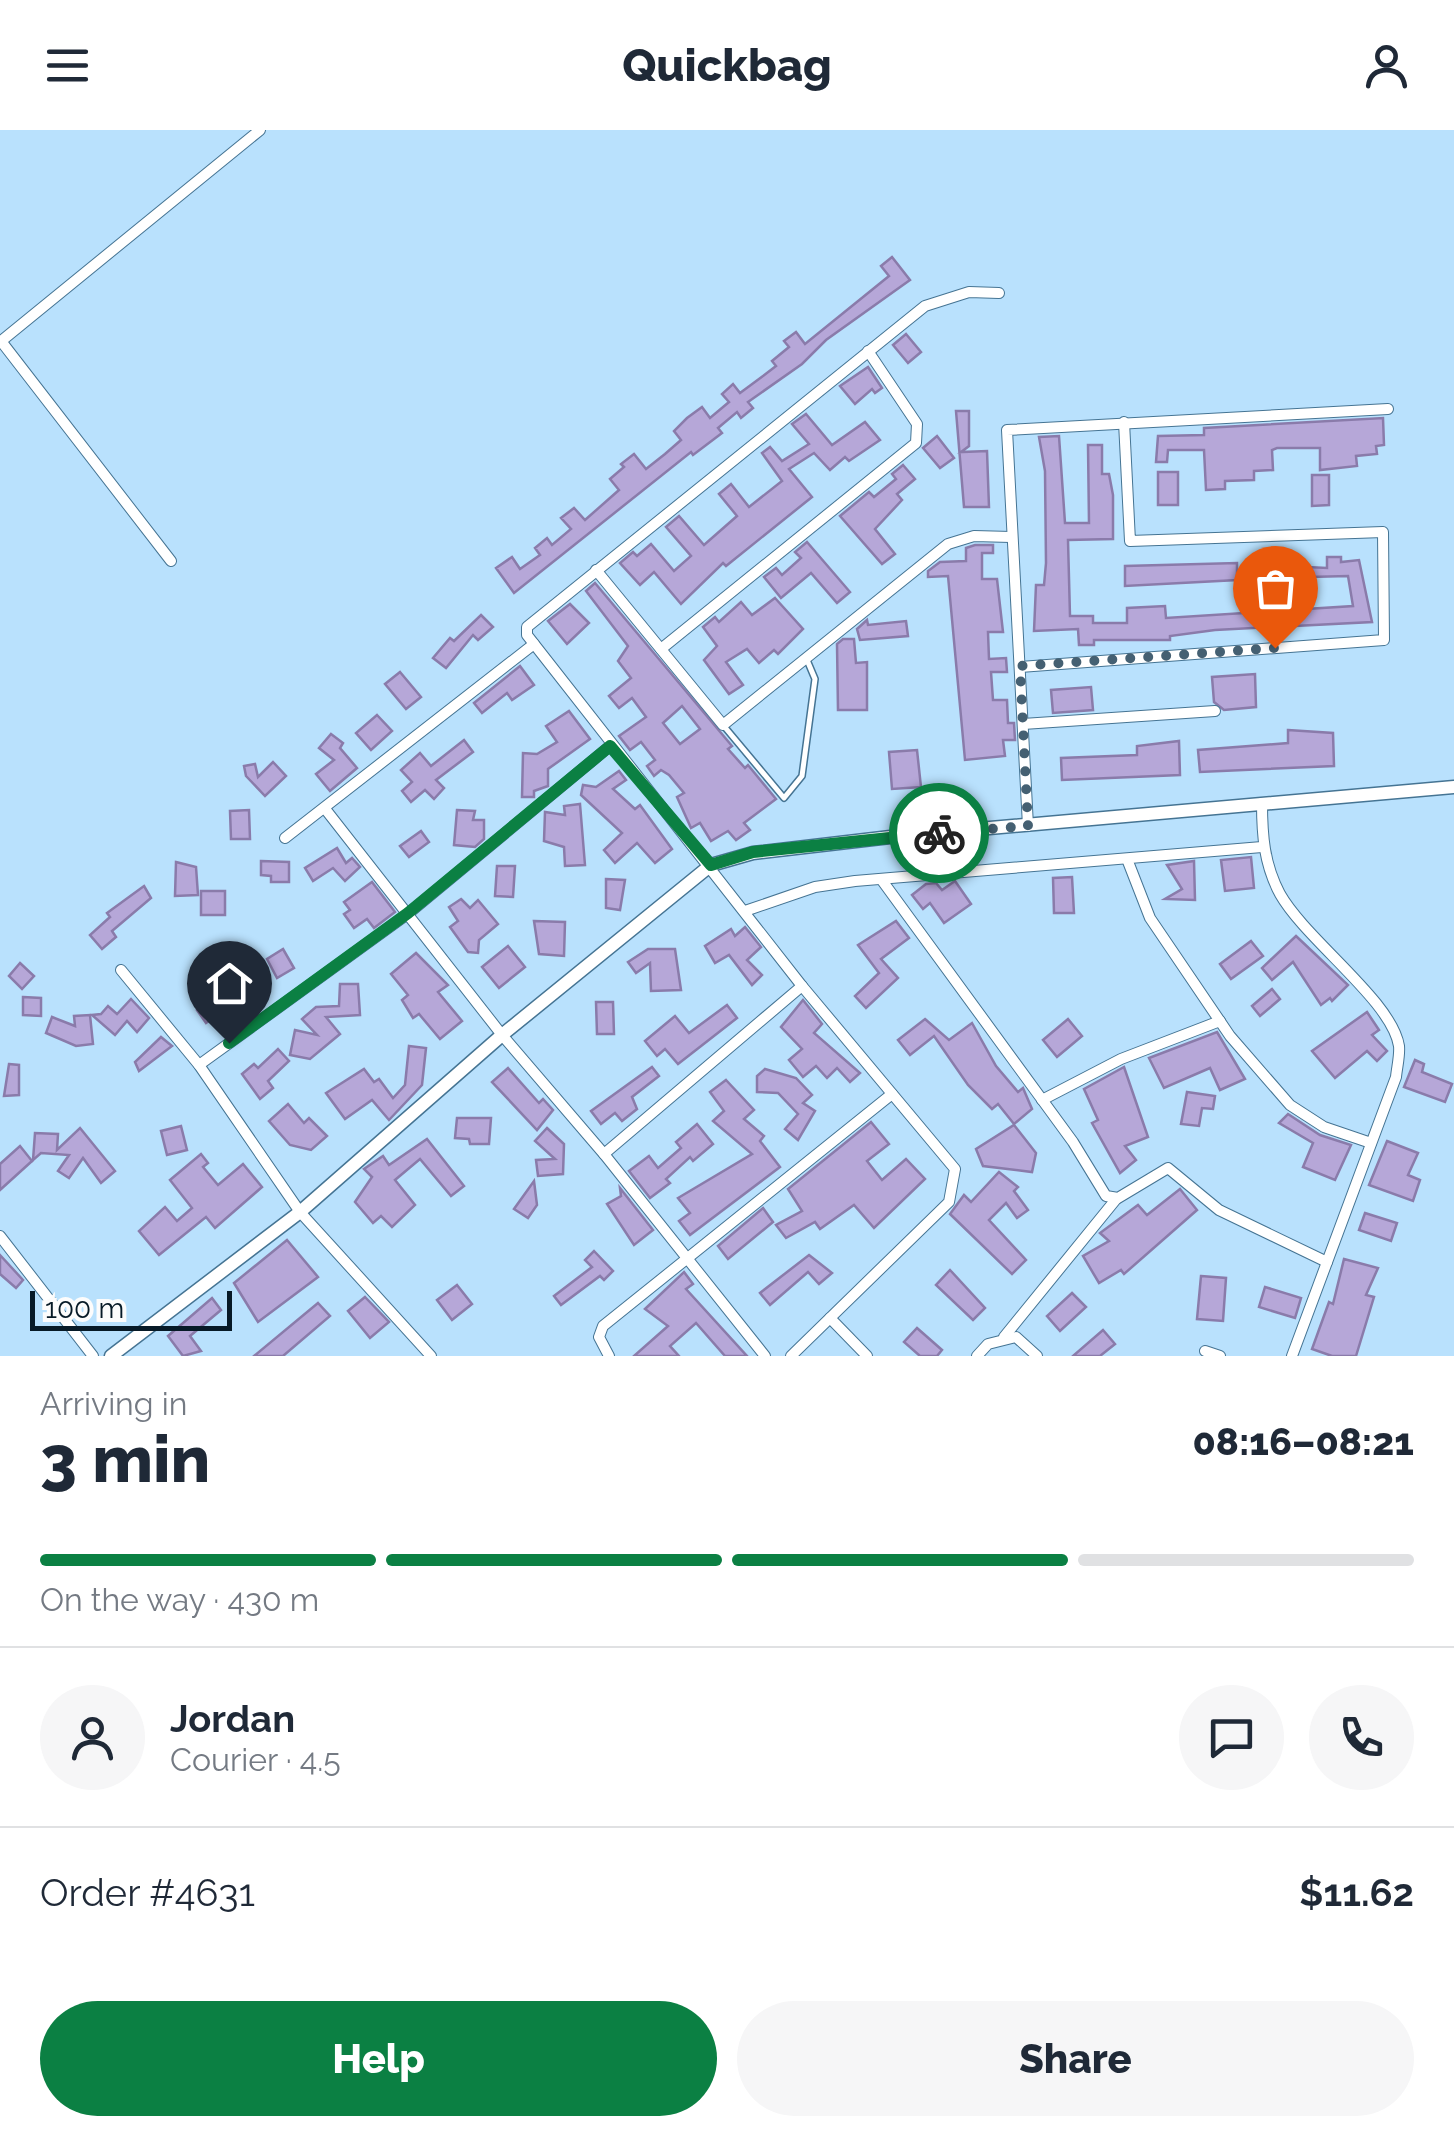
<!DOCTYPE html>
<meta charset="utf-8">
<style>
:root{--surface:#fff;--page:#f6f6f7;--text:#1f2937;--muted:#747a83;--line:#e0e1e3;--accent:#0b8043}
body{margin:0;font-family:Raleway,sans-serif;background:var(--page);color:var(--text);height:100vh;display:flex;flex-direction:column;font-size:38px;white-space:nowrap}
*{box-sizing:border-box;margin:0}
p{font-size:32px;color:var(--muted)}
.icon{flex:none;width:55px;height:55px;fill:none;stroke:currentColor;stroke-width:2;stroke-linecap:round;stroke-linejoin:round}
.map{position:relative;height:1226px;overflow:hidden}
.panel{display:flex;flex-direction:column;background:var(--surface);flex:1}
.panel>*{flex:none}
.scale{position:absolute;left:30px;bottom:25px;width:202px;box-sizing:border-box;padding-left:10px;border:5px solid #071a27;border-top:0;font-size:28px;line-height:35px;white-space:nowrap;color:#071a27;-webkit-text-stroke:8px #fcfcfc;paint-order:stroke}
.pin{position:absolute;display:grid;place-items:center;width:85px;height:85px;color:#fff;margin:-102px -42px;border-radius:50% 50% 50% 0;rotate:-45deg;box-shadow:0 0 10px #0007}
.pin .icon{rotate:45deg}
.courier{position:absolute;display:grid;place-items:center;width:100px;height:100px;margin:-50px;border:8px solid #0b8043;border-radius:50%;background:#fff;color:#222;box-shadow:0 2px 12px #0007}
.summary em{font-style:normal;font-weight:800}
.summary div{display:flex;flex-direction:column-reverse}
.summary{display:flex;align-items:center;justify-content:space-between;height:170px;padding:0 40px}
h1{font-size:65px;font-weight:800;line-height:75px}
.bar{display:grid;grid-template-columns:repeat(4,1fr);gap:15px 10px;align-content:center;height:120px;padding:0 40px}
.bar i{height:12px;border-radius:8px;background:var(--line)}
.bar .current{background:var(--accent)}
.bar p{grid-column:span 4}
.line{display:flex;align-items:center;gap:25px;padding:0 40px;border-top:2px solid var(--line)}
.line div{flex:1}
.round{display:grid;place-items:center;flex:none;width:105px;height:105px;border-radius:52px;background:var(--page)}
.action{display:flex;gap:20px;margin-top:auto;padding:20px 40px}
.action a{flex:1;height:115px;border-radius:60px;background:var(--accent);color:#fff;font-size:40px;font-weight:800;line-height:115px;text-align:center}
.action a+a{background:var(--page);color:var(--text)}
header{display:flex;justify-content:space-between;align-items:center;height:130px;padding:0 40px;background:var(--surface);font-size:45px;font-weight:800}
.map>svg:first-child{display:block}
.building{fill:#b6a7d8;stroke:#8a7baa;stroke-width:2.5;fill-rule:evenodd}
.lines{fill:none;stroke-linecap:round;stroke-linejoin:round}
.service-casing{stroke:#457493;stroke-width:8}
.minor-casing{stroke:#457493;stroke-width:12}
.tertiary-casing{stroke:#457493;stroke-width:15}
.service{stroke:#fff;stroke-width:5}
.minor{stroke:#fff;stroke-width:10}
.tertiary{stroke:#fff;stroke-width:12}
.done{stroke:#456072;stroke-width:10;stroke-dasharray:0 18}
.route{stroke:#0b8043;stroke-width:12}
</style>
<header><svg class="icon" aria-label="menu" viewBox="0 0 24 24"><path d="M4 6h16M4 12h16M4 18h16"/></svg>Quickbag<svg class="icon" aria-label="person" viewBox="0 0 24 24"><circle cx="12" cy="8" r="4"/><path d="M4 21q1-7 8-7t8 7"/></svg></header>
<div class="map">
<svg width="1454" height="1226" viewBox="0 0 1454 1226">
<rect width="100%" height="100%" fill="#b9e1fd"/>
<g class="building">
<path d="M892,127l18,23 -84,60 -24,24 -54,38 5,6 -12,10 -4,-6 -19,16 4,5 -29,22 -2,-3 -177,141 -18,-25 16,-11 8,12 20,-14 -5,-7 12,-10 5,7 19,-16 -10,-11 13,-10 11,12 34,-30 -9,-11 14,-12 -3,-3 13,-10 12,15 19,-15 16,-14 -7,-9 13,-13 15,-11 8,11 19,-16 -7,-8 11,-10 7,9 23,-17 13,-10 -4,-5 17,-14 -5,-6 12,-9 9,12 84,-68 -8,-10z"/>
<path d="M906,204l15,18 -13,11 -15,-18z"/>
<path d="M868,237l14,21 -7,5 -3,-4 -17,15 -15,-18z"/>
<path d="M956,281h13v35l-8,6 26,-1 2,56h-25z"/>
<path d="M806,284l26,31 33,-23 15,18 -31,21 -4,-4 -15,13 -16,-17 -25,16 23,28 -86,69 -3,-3 -42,41 -27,-32 -14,13 -20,-22 13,-11 4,4 14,-12 23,27 17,-15 -25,-29 13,-11 25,29 33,-29 -18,-22 12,-10 18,23 33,-26 -20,-28 8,-6 12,14 27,-17 -17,-20z"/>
<path d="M1383,288l1,27 -8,1 1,8 -21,2 1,10 -37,4v-22h-43l-5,2 1,20 -19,1v9l-29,1v8l-19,1 -2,-40h-36l-1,12h-11l2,-26 46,-1v-7z"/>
<path d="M937,306l17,22 -14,10 -17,-20z"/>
<path d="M1059,306l6,87h24l-1,-78h14v29h7l4,21v44l-45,1 2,76h23v7h34v-15l38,-2 1,12 187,-12 -5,-30 -39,1v7h-12l1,-7 -26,1v-19h15v7l40,2v-11h14v5l18,-2 13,62 -157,8 -45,6v4h-76v5h-15l-1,-16 -44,2 2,-46h8l2,-22 -1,-92 -6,-34z"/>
<path d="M903,335l12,14 -18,15 5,6 -27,29 20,25 -13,10 -42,-48 29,-24 5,5 22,-18 -4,-5z"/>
<rect x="1158" y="342" width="20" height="33"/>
<path d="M1312,345h17v30l-17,1z"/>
<path d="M807,412l43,50 -13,11 -26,-30 -30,25 -17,-21 12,-9 6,7 19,-17 -6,-6z"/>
<path d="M975,415h18v8h-11v26h15l6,53h-15l1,27 17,-1 1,14h-16l2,28h14l1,23h6l1,17h-12l2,16 -40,4 -17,-184 -20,1v-6l12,-9 26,-1v-13z"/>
<path d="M1237,433v17l-112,6v-20z"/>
<path d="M595,453l137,163 -4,3 17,19 3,-3 28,34 -32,24 6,7 -14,10 -8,-9 -17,10 -11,-18 -9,5 -14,-31 7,-4 -15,-18 -8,-5 -7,6 -7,-10 8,-6 -14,-18 -11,8 -11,-14 27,-19 -14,-19 -13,10 -10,-12 22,-18 -13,-17 10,-15 -42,-55zM682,576l18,23 -20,15 -17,-21z"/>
<path d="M775,468l28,31 -25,25 -4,-4 -15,13 -12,-14 -21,13 17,23 -14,9 -25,-34 13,-14 -14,-19 12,-10 4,5 22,-20 11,13z"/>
<path d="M570,474l19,19 -22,21 -19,-23z"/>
<path d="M481,485l12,12 -15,13 -5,-5 -27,33 -13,-10 17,-20 4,3z"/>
<path d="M867,490l1,5 38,-4 2,15 -48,4 -3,-11z"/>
<path d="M843,509h11l2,24 11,-1v48h-29l-1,-66z"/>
<path d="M520,536l14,19 -22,15 -5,-7 -25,20 -8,-10z"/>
<path d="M400,542l21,25 -15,12 -21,-25z"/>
<path d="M1255,544l1,33 -32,3 -10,-8 -2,-25z"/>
<path d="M1091,557l2,23 -40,3 -2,-23z"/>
<path d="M569,581l21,28 -42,30v17l-14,5v6h-12l1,-44 14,1 20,-12 -11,-16z"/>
<path d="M377,585l15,16 -21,19 -15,-17z"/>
<path d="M1288,600l45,3 1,33 -134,6 -2,-22 90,-7z"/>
<path d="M331,604l12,9 -3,5 17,20 -27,23 -14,-17 18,-14 -15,-12z"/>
<path d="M464,610l9,12 -37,28 8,8 -10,11 -9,-9 -14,12 -9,-11 10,-9 -11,-12 19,-17 11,13z"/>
<path d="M1179,611l1,34 -118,5 -1,-22 76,-3v-9z"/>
<path d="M917,620l4,37 -29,2 -3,-37z"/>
<path d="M273,632l13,14 -21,20 -19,-20 -2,-10 11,-2 3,13z"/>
<path d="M619,641l7,9 -13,9 22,20 5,-4 32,44 -17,14 -18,-20 -22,20 -11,-13 18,-17 -41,-38 2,-10 13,2z"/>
<path d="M580,674l5,61 -20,1 -1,-19 -20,-6 1,-29 20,3 -1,-9z"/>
<path d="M249,680l1,29h-19l-1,-28z"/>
<path d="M457,680l18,1 -2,9h11v19l-9,8 -21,-2z"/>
<path d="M421,701l8,11 -20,15 -9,-11z"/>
<path d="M337,718l9,15 6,-5 8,9 -15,14 -12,-13 -20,13 -8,-13z"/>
<path d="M1251,727l3,31 -29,3 -4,-31z"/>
<path d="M261,731l28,1v20h-18v-6l-10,-1z"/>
<path d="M1194,731l1,39 -30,-1 17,-10 -15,-24z"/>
<path d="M176,732l20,5 2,28 -23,1z"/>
<path d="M497,736h18l-2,31 -18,-1z"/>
<path d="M1072,747l2,36h-20l-1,-35z"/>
<path d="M606,749l19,1 -5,30 -14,-2z"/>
<path d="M955,751l16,23 -27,19 -14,-20 -7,6 -11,-14 14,-11 10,-1 6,7z"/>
<path d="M372,752l23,30 -21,16 -7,-9 -13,9 -10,-14 6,-4 -6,-8z"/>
<path d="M144,756l7,12 -39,33 4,6 -14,12 -12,-14 20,-18 -3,-4z"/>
<rect x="201" y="761" width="24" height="24"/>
<path d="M461,769l9,9 8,-8 20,24 -19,16 -1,13 -10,-1 -18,-25 8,-6 -9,-14z"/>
<path d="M534,791l31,1 -1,34 -25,-2z"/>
<path d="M896,791l13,17 -28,21 17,19 -32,30 -11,-12 24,-23 -21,-28z"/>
<path d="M745,797l16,20 -14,13 15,15 -10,10 -23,-30 -14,8 -10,-17 26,-17 4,7z"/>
<path d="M1296,806l52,49 -16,16 -2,-3 -9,7 -28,-43 -21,18 -10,-12z"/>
<path d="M1251,811l12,15 -32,23 -11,-15z"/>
<path d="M508,816l17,21 -26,21 -17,-21z"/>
<path d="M283,819l11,19 -17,10 -10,-19z"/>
<path d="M648,819h27l6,41 -30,1 -1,-28 -14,10 -8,-11z"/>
<path d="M416,823l32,32 -10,7 24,29 -22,18 -21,-25 -6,4 -11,-18 6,-5 -17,-21z"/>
<path d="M20,833l14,13 -12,13 -13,-13z"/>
<path d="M340,854h18l2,31 -34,2 14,17 -30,25 -20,-4 5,-25 22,5 -15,-16 14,-12 23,-1z"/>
<path d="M1272,859l8,10 -20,17 -8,-10z"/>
<path d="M220,864l8,13 -22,16 -9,-13z"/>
<path d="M23,867l18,1v18l-18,-1z"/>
<path d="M131,869l18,19 -12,14 -10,-11 -12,14 -23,-20 9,-1 7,-8 9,8z"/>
<path d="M803,870l19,24 -8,9 46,40 -10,9 -13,-14 -10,10 -11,-12 -13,11 -14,-17 13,-11 -21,-22z"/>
<path d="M596,872h17l1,32h-17z"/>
<path d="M727,875l10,13 -59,46 -13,-15 -8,7 -12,-15 30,-25 14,17z"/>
<path d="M1367,882l12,18 -7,5 15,16 -10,10 -10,-10 -32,27 -23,-27z"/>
<path d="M90,885l3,29 -17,2 -30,-13 6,-16 23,9 -1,-10z"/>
<path d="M925,889l24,21 23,-17 24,43 22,26 5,-4 9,21 -18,15 -16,-20 -6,5 -24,-24 -34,-49 -24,19 -12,-15z"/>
<path d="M1068,889l14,17 -25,21 -14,-17z"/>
<path d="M1217,902l28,47 -25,11 -10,-22 -46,20 -15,-30z"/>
<path d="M161,907l11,9 -33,25 -4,-9z"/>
<path d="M409,916l17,2 -4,37 -33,35 -17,-20 -27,19 -19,-26 38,-24 10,13 5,-3 14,19 12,-13z"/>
<path d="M278,919l11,12 -21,20 5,7 -13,11 -18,-25 12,-10 4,4z"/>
<path d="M1415,930l9,4 -2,8 30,12 -7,18 -41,-15z"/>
<path d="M9,934l10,1v30l-15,1z"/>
<path d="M652,937l7,9 -27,21 5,12 -15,12 -7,-8 -14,11 -10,-13z"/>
<path d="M1124,937l24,70 -23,9 11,14 -16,13 -28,-50 6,-3 -14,-31z"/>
<path d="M508,938l31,35 4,-4 10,11 -16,20 -45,-48z"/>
<path d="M765,939l31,9 16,17 -9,8 12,8 -17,29 -13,-11 13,-15 -20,-21 -21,-1v-16z"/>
<path d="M726,950l28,30 -10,9 20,17 -4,5 20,26 -90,68 -11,-14 11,-8 -12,-15 74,-44 -39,-33 11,-10 -14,-19z"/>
<path d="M1187,962l28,4 -2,13 -11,-1 -3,18 -18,-2z"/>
<path d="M288,974l16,19 5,-5 18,18 -16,14 -21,-5 -21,-24z"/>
<path d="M1288,984l32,21 31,10 -16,35 -32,-13 10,-24 -34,-20z"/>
<path d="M457,988h34l-2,26h-19l-1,-5 -14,-1z"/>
<path d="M871,992l18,22 -22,17 15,19 24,-21 19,20 -51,49 -20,-23 -34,24 -5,-7 -29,16 -10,-13 26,-14 -14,-22z"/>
<path d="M697,994l16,20 -20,17 -3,-4 -24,22 4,4 -20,15 -21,-27 20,-15 9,12 23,-20 -5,-6z"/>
<path d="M1014,995l22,28 -4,19 -49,-6 -7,-17z"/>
<path d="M181,996l6,24 -20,5 -6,-24z"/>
<path d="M80,998l35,43 -14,12 -18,-25 -14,20 -11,-7 11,-16 -28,-2 -8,7 2,-27 23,1 -1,16z"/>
<path d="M547,998l17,16 -1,30 -25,2 -2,-16 19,-1 -20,-18z"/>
<path d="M427,1009l37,47 -13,10 -31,-37 -25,21 20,25 -23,22 -11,-11 -8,7 -18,-21 17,-25 -8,-8 19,-13 6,9z"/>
<path d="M1387,1011l31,12 -10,22 12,5 -7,21 -44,-16z"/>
<path d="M20,1016l12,15 -32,29v-26z"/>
<path d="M201,1024l7,9 -5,4 15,18 25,-21 19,23 -47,41 -9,-11 -47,38 -20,-24 26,-24 12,14 15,-13 -22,-28z"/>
<path d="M999,1042l19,15 -4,4 14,19 -11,8 -11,-15 -17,17 37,40 -14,14 -62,-60 14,-19 7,7z"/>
<path d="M534,1051l3,24 -9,13 -14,-9z"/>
<path d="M620,1058l33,42 -19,15 -27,-41 14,-8z"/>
<path d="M1180,1059l17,21 -73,64 -3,-4 -22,13 -16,-27 26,-15 -9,-8 38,-28 9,10z"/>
<path d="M763,1078l10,14 -45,37 -10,-13z"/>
<path d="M1365,1083l32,10 -6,18 -32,-11z"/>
<path d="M287,1110l31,37 -60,45 -24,-39z"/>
<path d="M594,1121l19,20 -9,9 -4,-4 -39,29 -7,-9 38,-29 -7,-7z"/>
<path d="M0,1125l23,25 -7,8 -16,-14z"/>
<path d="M809,1125l23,18 -13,11 -11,-12 -38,33 -10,-12z"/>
<path d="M1344,1129l34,9 -12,27 8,2 -18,59h-24l-20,-7 17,-47 4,2z"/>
<path d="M950,1140l35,38 -12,12 -37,-35z"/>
<path d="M684,1142l9,12 -7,5 61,67h-22l-29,-33 -26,23 9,10h-45l34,-30 -23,-17z"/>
<path d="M1201,1146l25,2 -3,43 -26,-2z"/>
<path d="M457,1155l15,19 -20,16 -15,-20z"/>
<path d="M1265,1157l36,11 -6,20 -36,-11z"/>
<path d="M1072,1163l14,14 -26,24 -13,-15z"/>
<path d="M365,1167l24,25 -19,16 -22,-27z"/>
<path d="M212,1168l9,12 -31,26 11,15 -18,5 -15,-20z"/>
<path d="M318,1173l12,13 -47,40h-29z"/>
<path d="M917,1198l25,22 -5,6h-17l-16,-14z"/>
<path d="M1103,1200l12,14 -15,12h-27z"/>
</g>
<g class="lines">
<g class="service-casing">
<path id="service" d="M723,595l61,73 18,-22 13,-97 -8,-19"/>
</g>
<g class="minor-casing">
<g id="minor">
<path d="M1,211l170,220"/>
<path d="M0,212l260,-212"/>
<path d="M596,440l127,155 225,-181 26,-8 37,1"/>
<path d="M661,519l255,-206 1,-19 -49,-73"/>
<path d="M1020,537l364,-27 -1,-108 -253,9 -6,-119"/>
<path d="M1023,594l192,-13"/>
<path d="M1262,673c0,32 2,61 18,91 26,46 112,107 119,152 1,9 -2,21 -3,31l-104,279"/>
<path d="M326,680l176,225 102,119 161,202"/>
<path d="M1028,696l-21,-396 381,-21"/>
<path d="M285,708l249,-194"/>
<path d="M1127,729l23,59 80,118 60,69 34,22 47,16"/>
<path d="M881,749l192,263 33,54 12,2 50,-30 51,42 108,52"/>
<path d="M745,781l70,-24 40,-6 407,-34"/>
<path d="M121,840l78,95 101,147 131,144"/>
<path d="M199,935l210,-152 201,-167"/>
<path d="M1042,970l79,-41 99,-38"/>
<path d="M604,1024l198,-168"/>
<path d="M0,1106l93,120"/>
<path d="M830,1188l37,38"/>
<path d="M1004,1207l113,-139"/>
<path d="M1205,1221l15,5"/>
<path d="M609,1226l-10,-19 4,-11 289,-232"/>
<path d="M791,1226l158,-154 6,-33 -153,-183 -275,-351v-8l398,-321 44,-14 30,1"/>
<path d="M977,1226l11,-12 28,-7 21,19"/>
</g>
</g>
<g class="tertiary-casing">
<path id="tertiary" d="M111,1226l189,-144 202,-177 209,-170 42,-12 146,-17 555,-49"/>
</g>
<use href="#service" class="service"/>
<use href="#minor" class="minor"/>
<use href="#tertiary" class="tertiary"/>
</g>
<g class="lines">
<path class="done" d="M939,703l89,-7 -8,-160 255,-18"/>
<path class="route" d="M229,913l179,-130 202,-167 101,119 42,-13 186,-19"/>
</g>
</svg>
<div class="scale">100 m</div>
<div class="pin" style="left:1275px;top:518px;background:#ea580c"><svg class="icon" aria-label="bag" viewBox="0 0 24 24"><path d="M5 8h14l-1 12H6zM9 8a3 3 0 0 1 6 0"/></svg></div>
<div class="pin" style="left:229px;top:913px;background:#1f2937"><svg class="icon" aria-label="home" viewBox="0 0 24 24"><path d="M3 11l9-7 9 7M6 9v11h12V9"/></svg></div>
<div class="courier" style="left:939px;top:703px"><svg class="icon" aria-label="bike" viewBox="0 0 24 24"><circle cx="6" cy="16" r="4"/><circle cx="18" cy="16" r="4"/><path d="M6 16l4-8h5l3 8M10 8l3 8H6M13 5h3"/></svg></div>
</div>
<section class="panel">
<div class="summary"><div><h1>3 min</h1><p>Arriving in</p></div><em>08:16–08:21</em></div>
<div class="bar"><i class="current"></i><i class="current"></i><i class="current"></i><i></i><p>On the way · 430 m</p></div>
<div class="line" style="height:180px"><a class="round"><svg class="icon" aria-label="person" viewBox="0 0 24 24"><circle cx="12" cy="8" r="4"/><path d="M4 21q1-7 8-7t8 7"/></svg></a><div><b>Jordan</b><p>Courier · 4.5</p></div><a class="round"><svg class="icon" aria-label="chat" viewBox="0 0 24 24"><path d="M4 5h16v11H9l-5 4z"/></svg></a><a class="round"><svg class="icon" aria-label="phone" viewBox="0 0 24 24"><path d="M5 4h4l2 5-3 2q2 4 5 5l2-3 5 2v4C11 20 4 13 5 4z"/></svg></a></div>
<div class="line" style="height:130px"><div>Order #4631</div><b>$11.62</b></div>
<div class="action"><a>Help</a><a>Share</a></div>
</section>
